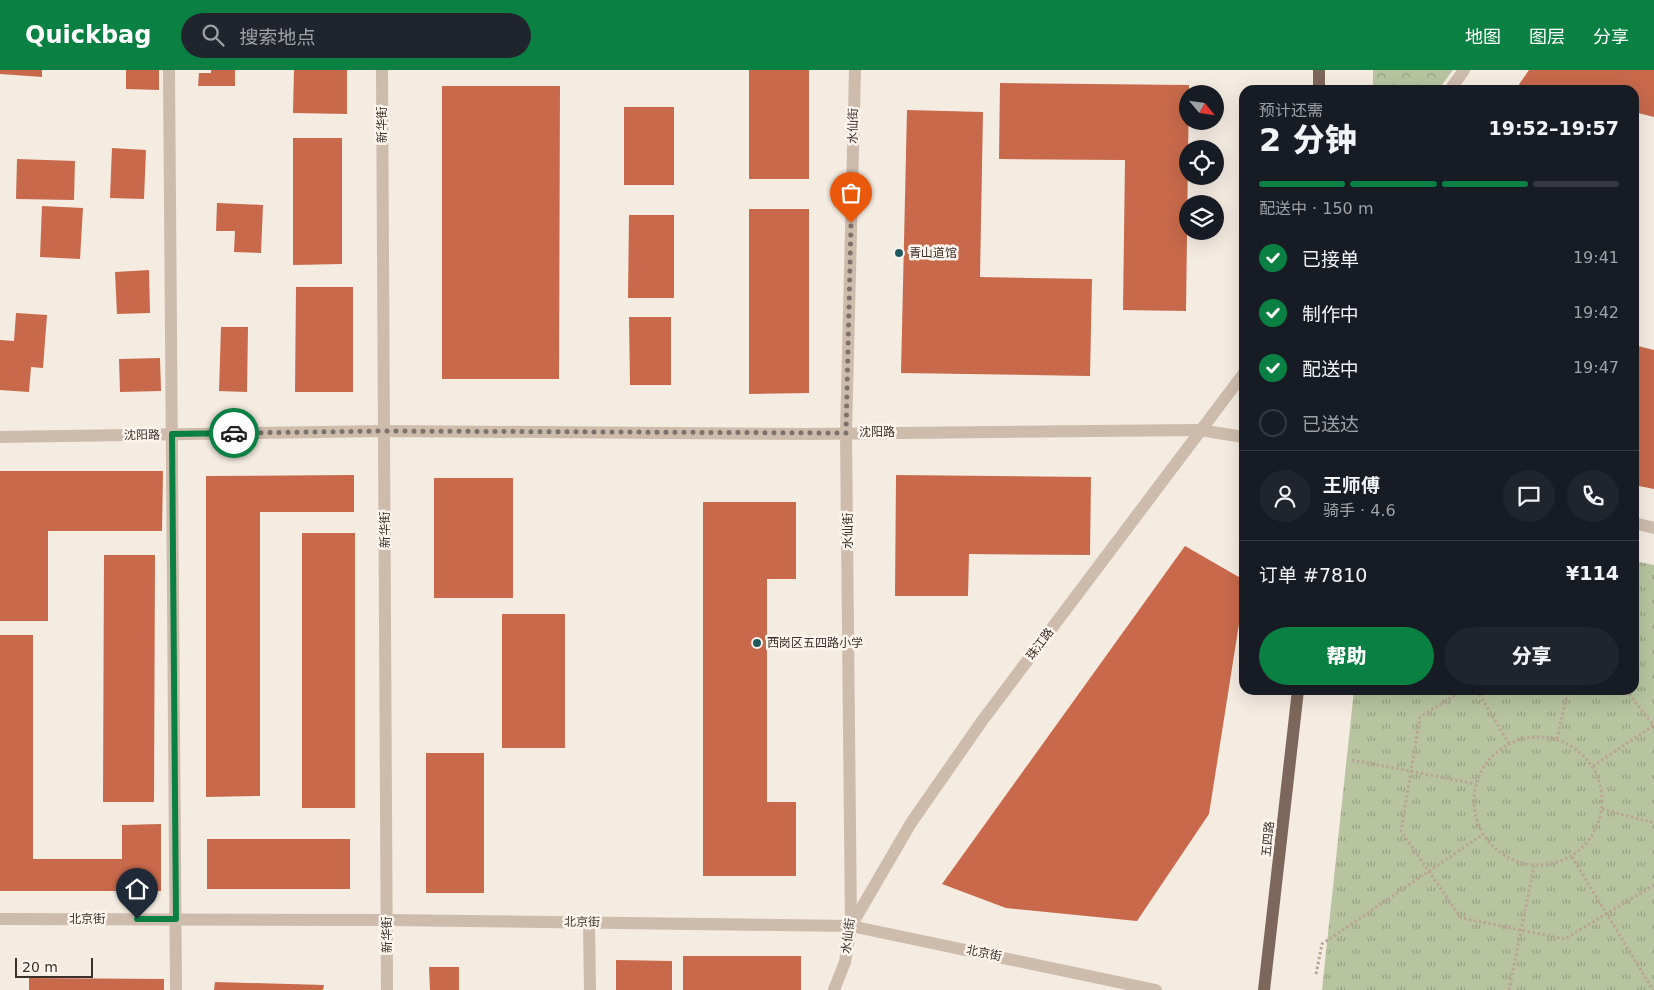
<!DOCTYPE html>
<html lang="zh">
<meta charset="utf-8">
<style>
:root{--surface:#171b24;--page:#20242c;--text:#f1f3f6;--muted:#9ea1a6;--line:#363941;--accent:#0b8043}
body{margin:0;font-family:"DejaVu Sans","Noto Sans SC",sans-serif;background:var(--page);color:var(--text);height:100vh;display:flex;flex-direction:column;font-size:19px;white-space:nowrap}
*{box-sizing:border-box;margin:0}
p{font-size:16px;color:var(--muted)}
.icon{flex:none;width:28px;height:28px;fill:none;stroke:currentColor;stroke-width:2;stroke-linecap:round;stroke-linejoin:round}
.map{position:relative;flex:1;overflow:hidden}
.details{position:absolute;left:1239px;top:15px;width:400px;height:610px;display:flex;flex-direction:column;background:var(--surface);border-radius:15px;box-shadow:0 5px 20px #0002}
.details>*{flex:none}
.needle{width:32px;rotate:119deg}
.tools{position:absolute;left:1179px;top:15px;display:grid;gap:10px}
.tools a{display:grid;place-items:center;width:45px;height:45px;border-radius:50%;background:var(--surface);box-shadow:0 5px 20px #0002;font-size:25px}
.scale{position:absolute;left:15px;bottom:12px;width:78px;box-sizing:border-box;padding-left:5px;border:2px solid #3b302b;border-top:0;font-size:14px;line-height:18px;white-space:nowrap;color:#3b302b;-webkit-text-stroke:4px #fbf5ee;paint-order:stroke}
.pin{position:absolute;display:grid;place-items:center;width:42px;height:42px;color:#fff;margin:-51px -21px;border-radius:50% 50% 50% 0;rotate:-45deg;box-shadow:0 0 5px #0007}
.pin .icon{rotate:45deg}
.courier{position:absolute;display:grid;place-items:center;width:50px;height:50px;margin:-25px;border:4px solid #0b8043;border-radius:50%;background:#fff;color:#222;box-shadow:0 1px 6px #0007}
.overview em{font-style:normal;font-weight:800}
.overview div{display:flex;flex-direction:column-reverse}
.overview{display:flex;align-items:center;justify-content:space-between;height:85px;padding:0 20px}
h1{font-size:32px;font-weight:800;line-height:38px}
.bar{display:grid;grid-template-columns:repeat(4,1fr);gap:8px 5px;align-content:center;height:60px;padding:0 20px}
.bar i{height:6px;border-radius:4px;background:var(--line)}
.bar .active{background:var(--accent)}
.bar p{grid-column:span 4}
.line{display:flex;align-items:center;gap:12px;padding:0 20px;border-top:1px solid var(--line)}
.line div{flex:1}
.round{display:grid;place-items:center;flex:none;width:52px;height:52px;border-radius:26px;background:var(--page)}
ol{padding:0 20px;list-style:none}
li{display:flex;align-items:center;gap:15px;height:55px}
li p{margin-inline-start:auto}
li .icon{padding:5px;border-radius:50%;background:var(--accent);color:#fff;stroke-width:4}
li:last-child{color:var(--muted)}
li i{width:28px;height:28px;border:2px solid var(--line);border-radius:50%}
.primary-button{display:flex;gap:10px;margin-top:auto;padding:10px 20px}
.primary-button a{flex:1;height:58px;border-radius:30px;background:var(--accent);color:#fff;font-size:20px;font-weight:800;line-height:58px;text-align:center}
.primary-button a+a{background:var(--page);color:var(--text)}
header{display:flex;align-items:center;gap:30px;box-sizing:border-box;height:70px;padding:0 25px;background:var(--accent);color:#fff}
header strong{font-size:24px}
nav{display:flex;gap:28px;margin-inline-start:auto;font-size:18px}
.search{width:350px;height:45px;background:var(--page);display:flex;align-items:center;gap:12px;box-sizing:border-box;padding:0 18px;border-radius:28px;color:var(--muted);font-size:19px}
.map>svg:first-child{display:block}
.grass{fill:url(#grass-tufts)}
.forest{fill:url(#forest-crowns)}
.building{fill:#c8694b}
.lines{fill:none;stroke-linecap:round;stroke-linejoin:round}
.path{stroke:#b9a596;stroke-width:3;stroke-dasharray:2.5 2.5;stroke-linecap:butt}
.minor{stroke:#cdbbac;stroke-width:12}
.major{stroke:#7d675c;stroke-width:12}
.done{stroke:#7c716b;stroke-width:5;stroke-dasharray:0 9}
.route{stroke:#0b8043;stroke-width:6}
.poi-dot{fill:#1f5a5e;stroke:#fbf5ee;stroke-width:2}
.labels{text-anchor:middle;stroke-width:5;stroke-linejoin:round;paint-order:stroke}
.street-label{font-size:12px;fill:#3b302b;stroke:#fbf5ee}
.poi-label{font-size:12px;fill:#3b302b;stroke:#fbf5ee;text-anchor:start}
</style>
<header>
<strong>Quickbag</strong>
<div class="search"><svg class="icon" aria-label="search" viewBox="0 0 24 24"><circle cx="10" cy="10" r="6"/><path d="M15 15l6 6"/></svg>搜索地点</div>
<nav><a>地图</a><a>图层</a><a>分享</a></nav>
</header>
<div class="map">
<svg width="1654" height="920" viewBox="0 0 1654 920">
<defs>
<pattern id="grass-tufts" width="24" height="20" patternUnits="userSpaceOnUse" patternTransform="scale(1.25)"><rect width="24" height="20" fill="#b8c4a0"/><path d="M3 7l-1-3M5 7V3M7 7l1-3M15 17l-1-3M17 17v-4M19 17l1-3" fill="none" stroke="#97a083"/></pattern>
<pattern id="forest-crowns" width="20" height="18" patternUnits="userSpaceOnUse" patternTransform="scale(1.25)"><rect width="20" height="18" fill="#b8c4a0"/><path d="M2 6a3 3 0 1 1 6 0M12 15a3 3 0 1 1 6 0" fill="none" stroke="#97a083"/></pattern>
</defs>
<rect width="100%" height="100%" fill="#f4ebe1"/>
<path class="grass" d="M1634,491l20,4v425h-332l32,-300h280z"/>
<path class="forest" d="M1373,0h80l-15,20h-65z"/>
<g class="building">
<path d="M0,0h42v7l-42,-3z"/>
<path d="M126,0h33v20l-33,-1z"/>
<path d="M211,0h24v16h-37l1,-13h12z"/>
<path d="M294,0h53v44l-54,-1z"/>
<rect x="749" y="0" width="60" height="109"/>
<path d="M1529,0h125v47l-20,-5v-22h-100l-16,-4z"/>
<path d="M1000,13l189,2 -3,226 -63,-1 2,-150 -126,-1z"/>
<path d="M442,16h118l-1,293h-117z"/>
<rect x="624" y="37" width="50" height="78"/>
<path d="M907,40l76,2 -3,165 112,2 -2,97 -189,-3z"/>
<path d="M293,68h49v126l-49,1z"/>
<path d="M112,78l34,2 -2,49 -34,-1z"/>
<path d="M17,89l58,2 -1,39 -58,-1z"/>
<path d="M217,133l46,2 -2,48 -27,-1 1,-21h-19z"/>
<path d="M42,136l41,2 -3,51 -40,-2z"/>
<path d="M749,139h60v184l-60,1z"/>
<path d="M629,145h45v83h-46z"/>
<path d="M149,200l1,43 -33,1 -2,-42z"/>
<path d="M296,217h57v105h-58z"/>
<path d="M16,243l31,2 -4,53 -12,-1 -2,25 -29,-2v-50l14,1z"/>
<path d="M629,247h42v68h-41z"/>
<path d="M221,257h27l-1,65 -28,-1z"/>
<path d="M1634,275l20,5v139l-20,-4z"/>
<path d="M160,288l1,33 -41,1 -1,-33z"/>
<path d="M0,401h163l-1,60h-114v90h-48z"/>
<path d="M354,405v37h-94v284l-54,1v-321z"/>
<path d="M896,405l195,2 -1,78 -121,-1 -1,42h-73z"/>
<rect x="434" y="408" width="79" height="120"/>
<path d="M703,432h93v77h-29v223h29v74h-93z"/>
<rect x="302" y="463" width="53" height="275"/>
<path d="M1185,476l59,34v12l-35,222 -72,107 -131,-13 -64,-24z"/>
<path d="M104,485h51l-1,247h-51z"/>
<rect x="502" y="544" width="63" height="134"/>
<path d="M0,565h33v224h89v-34l39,-1v67h-161z"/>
<rect x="426" y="683" width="58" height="140"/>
<rect x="207" y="769" width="143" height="50"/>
<rect x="683" y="886" width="118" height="34"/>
<path d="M616,890l56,1v29h-56z"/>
<path d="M429,897h30v23h-29z"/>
<path d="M29,908l135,1v11h-135z"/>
<path d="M215,912l109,3 -1,5h-109z"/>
</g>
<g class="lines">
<g class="path">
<path d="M1463,620l-43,27 -19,114 60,87 104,21 89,-54"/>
<path d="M1477,620l32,54"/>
<path d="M1626,620l28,36"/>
<circle cx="1538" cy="731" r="64"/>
<path d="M1557,669l11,-49"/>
<path d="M1352,690l124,24"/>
<path d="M1593,696l61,-41"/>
<path d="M1602,739l52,14"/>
<path d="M1572,787l81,133"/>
<path d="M1316,904l6,-30 160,-109"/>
<path d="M1509,920l25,-124"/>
</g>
<g class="minor">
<path d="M169,0l7,920"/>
<path d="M382,0l5,920"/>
<path d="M1450,20l14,-20"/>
<path d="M0,367l385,-6 422,3 392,-4 45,7"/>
<path d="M1634,453l20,5"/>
<path d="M0,849l387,1 464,6 305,64"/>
<path d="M589,853l1,67"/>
<path d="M851,856l60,-103 71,-102 262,-348"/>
<path d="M834,920l11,-28 6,-36 -5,-493 9,-363"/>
</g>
<g class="major">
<path d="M1319,20v-20"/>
<path d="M1264,920l34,-300"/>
</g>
</g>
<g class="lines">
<path class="done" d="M234,363l151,-2 461,2 5,-210"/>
<path class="route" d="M137,849h39l-4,-485 62,-1"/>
</g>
<g class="poi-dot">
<circle cx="899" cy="183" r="5"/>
<circle cx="757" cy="573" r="5"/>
</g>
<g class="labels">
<g class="street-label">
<text transform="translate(382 55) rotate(-90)" y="4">新华街</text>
<text transform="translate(853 56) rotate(-89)" y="4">水仙街</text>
<text x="877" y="366">沈阳路</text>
<text transform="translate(142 365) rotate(-1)" y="4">沈阳路</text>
<text transform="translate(385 460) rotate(-90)" y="4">新华街</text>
<text transform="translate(848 461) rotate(-90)" y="4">水仙街</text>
<text transform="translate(1040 574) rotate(-53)" y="4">珠江路</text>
<text transform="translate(1268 769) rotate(-84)" y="4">五四路</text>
<text x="87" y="853">北京街</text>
<text transform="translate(582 852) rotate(1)" y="4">北京街</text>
<text transform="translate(387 865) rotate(-90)" y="4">新华街</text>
<text transform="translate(848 866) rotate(-83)" y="4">水仙街</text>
<text transform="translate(984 883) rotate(12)" y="4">北京街</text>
</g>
<g class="poi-label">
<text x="909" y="187">青山道馆</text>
<text x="767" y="577">西岗区五四路小学</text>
</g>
</g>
</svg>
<div class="tools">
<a><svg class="needle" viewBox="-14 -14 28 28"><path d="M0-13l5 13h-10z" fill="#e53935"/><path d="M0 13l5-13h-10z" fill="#9ea1a6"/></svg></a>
<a><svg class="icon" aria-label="locate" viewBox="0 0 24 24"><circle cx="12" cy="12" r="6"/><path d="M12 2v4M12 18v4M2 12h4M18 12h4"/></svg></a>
<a><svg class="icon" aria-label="layers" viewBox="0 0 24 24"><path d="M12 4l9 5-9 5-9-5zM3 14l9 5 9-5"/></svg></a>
</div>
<div class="scale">20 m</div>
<div class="pin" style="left:851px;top:153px;background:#ea580c"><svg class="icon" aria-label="bag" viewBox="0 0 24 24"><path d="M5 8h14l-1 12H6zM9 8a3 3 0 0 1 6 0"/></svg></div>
<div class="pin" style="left:137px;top:849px;background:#1f2937"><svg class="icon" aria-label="home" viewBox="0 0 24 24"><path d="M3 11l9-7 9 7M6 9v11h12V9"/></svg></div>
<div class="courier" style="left:234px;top:363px"><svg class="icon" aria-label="car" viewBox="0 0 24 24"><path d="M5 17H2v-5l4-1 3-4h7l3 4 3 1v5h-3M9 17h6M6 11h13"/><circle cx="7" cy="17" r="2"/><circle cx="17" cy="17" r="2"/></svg></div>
<section class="details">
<div class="overview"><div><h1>2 分钟</h1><p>预计还需</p></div><em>19:52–19:57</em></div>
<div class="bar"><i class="active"></i><i class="active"></i><i class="active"></i><i></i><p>配送中 · 150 m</p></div>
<ol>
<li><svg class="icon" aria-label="check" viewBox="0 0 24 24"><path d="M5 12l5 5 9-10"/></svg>已接单<p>19:41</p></li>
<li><svg class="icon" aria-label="check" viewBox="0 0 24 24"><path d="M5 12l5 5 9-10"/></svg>制作中<p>19:42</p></li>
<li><svg class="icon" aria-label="check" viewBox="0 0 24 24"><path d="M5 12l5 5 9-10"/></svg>配送中<p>19:47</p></li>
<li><i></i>已送达</li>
</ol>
<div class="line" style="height:90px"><a class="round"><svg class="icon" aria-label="person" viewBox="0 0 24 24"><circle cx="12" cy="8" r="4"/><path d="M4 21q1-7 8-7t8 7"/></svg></a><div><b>王师傅</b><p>骑手 · 4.6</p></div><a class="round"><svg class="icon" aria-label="chat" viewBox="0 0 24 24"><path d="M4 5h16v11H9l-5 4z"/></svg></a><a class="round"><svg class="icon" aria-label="phone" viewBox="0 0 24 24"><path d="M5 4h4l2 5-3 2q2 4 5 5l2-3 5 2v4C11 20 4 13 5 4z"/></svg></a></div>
<div class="line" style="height:65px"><div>订单 #7810</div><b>¥114</b></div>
<div class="primary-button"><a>帮助</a><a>分享</a></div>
</section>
</div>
